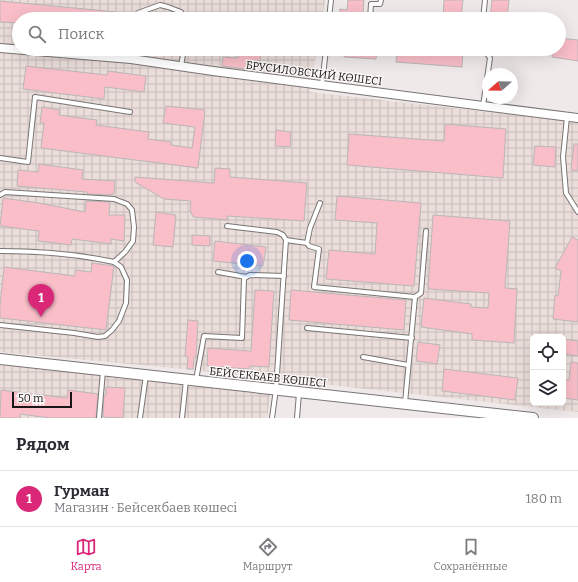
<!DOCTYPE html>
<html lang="ru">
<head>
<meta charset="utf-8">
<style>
  :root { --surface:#fff; --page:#f7f7f7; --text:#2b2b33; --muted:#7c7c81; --line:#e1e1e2; --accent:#db2777 }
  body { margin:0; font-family:Bitter,serif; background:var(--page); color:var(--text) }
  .controls { position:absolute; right:12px; bottom:12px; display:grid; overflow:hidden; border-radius:6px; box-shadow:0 4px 16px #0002 }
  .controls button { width:36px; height:36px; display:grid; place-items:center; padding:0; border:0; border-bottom:1px solid var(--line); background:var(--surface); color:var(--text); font:20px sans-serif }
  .compass { position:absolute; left:482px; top:68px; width:36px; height:36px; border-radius:50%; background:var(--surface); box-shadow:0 4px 16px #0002; rotate:250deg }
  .scale { position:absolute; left:12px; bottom:10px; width:60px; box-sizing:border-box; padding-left:4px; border:2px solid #181616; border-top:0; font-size:11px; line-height:14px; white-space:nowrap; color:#181616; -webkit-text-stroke:3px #fcf8f7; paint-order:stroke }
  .you { position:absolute; left:247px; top:261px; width:14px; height:14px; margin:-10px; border:3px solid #fff; border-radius:50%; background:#1a73e8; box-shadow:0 0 0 6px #1a73e833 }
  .badge { display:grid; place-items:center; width:26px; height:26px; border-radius:50%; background:var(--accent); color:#fff; font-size:13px; font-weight:700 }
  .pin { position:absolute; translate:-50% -33px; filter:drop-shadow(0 1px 2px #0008) }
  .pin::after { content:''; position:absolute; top:21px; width:14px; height:12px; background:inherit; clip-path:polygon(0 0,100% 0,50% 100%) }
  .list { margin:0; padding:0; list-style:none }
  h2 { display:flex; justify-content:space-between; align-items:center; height:52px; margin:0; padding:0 16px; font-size:17px }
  h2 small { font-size:13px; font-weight:400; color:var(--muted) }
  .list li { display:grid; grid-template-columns:26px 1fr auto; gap:12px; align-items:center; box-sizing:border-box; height:56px; padding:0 16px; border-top:1px solid var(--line) }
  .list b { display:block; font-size:15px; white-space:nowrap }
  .list p { margin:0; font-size:13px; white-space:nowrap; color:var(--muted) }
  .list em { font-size:13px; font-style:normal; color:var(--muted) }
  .icon { flex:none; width:22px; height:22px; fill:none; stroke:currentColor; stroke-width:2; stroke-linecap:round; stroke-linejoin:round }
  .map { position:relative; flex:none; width:578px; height:418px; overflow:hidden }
  .search { position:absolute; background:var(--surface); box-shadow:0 4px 16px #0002; left:12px; right:12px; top:12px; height:44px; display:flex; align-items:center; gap:10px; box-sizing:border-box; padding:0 14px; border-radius:22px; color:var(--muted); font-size:15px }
  .sheet { height:108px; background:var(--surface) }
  nav { display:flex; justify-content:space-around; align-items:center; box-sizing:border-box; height:56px; border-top:1px solid var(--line); background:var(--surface); font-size:11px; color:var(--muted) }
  nav a { display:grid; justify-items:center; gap:2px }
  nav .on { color:var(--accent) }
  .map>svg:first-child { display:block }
  .industrial { fill:url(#industrial-grid); fill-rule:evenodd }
  .building { fill:#f9bec8; stroke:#bbb6b7 }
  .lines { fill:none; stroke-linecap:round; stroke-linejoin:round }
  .service-casing { stroke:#797574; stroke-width:6 }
  .minor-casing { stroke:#797574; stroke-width:10 }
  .tertiary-casing { stroke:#797574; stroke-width:12 }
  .service { stroke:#fff; stroke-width:4 }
  .minor { stroke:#fff; stroke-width:8 }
  .tertiary { stroke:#fff; stroke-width:10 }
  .labels { text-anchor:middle; stroke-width:3; stroke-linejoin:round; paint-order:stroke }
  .street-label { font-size:11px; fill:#181616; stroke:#fcf8f7 }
</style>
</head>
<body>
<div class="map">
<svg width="578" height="418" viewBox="0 0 578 418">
  <defs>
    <pattern id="industrial-grid" width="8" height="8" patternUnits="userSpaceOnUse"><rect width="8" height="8" fill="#eaddda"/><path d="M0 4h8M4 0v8" fill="none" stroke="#c8bdba"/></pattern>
  </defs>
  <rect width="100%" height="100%" fill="#efeae9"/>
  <g class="industrial">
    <path d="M0 0H325L322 19H19V49H317L310 92 578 122V412L183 369 0 352ZM533 337H563V403H533Z"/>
    <polygon points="0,360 271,390 267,418 0,418"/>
  </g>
  <g class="building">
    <polygon points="348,0 364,0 363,14 356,13 355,19 340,19 340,9 347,10"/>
    <polygon points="444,0 463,0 461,19 443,19"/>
    <polygon points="492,0 509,0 507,19 490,19"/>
    <polygon points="0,1 116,12 115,19 19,19 19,23 0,22"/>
    <polygon points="559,38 578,40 578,61 552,57 553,49 559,49"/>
    <polygon points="239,49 261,49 260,61 255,60 254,70 222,66 223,57 238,58"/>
    <polygon points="345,49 377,49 376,59 344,57"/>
    <polygon points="397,49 429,49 463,51 462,67 396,62"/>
    <polygon points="26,66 107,75 108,71 146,76 144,92 105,87 104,99 23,89"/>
    <polygon points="166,106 205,110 198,168 41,148 44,123 40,123 42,107 60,110 59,115 97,120 96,125 149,132 148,139 171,142 171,145 192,148 195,127 163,123"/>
    <polygon points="445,124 506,129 503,178 347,165 349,134 444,141"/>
    <polygon points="276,130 291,132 290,147 275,146"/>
    <polygon points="574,144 578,144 578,171 571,170"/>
    <polygon points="535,146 556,147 555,167 533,165"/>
    <polygon points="39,164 83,170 82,179 115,181 114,194 111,194 111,195 87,194 87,192 17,186 18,170 38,172"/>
    <polygon points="215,168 230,169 230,177 307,183 304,221 227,216 227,220 193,217 190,210 191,201 164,199 135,182 135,177 214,183"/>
    <polygon points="337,196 421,203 414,286 326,279 329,250 375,254 377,223 335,220"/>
    <polygon points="3,198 39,203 85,212 86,201 110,202 109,215 125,215 124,241 111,239 111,244 72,239 71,245 38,241 39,231 0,226"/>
    <polygon points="156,212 176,215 173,247 153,245"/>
    <polygon points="433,215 510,221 505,288 517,289 514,343 472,340 472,334 421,327 424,298 471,304 471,307 488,308 489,293 428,289"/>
    <polygon points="192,235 210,236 210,246 192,245"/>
    <polygon points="572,237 578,240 578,322 553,319 555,295 558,296 561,271 555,268"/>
    <polygon points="215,241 266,247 263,266 213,261"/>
    <polygon points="92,263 114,266 106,330 0,318 0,305 4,267 75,276 75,270 91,272"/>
    <polygon points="255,290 274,291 269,367 250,366 249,369 207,366 208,348 251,351"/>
    <polygon points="291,290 406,300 404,330 289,320"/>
    <polygon points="188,320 198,321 196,357 194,357 193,369 187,369 188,357 185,356"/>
    <polygon points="563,339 578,341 578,356 563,354"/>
    <polygon points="418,342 440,345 437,364 416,361"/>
    <polygon points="571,362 578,363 578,400 563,398 563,379 569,380"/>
    <polygon points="444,369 518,378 515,400 442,391"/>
    <polygon points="106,387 125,388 123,418 103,417 104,395 106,395"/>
    <polygon points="1,390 67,398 68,390 98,394 96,417 95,418 51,418 20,414 20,418 0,418"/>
  </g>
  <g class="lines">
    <g class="service-casing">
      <g id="service">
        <polyline points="137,19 138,13 160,5 168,7 181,12 182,19"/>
        <polyline points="329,19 331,0"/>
        <polyline points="370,19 371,4 380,4 381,0"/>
        <polyline points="483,19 485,0"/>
        <polyline points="181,66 184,49"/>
        <polyline points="322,85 326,49"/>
        <polyline points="483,106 490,58 484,49"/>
        <polyline points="567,117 563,157 566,193 578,212"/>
        <polyline points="0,158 28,162 35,97 130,112"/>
        <path d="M0 195 5 192 114 199 127 204 132 210 134 227 133 241 125 252 114 262C77 254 38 251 0 251"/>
        <polyline points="320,203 310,228 307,243 309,246 319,249 314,287 415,297"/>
        <polyline points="227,226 277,232 283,235 286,240 276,389 272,418"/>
        <polyline points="286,240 307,243"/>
        <polyline points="218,272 246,277"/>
        <polyline points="0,325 74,333 98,337 105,336 112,330 119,321 126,303 127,280 121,267 114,262"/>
        <polyline points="307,328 412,338"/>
        <polyline points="363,357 408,365"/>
        <polyline points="196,380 204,336 242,338 244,279 246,277 250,275 284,276"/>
        <polyline points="405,403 415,297 421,293 426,231"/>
        <polyline points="99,418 103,371"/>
        <polyline points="140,418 146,375"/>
        <polyline points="182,418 186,380"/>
        <polyline points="297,418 299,393"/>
      </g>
    </g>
    <g class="minor-casing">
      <polyline id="minor" points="0,48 131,59 213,71 483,106 578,118"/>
    </g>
    <g class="tertiary-casing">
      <polyline id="tertiary" points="0,359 533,418"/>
    </g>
    <use href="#service" class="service"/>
    <use href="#minor" class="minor"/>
    <use href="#tertiary" class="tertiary"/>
  </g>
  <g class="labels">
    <g class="street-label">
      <text transform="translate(314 73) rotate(7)" y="4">БРУСИЛОВСКИЙ КӨШЕСІ</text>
      <text transform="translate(268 377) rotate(6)" y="4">БЕЙСЕКБАЕВ КӨШЕСІ</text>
    </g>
  </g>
</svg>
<div class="controls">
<button><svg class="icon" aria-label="locate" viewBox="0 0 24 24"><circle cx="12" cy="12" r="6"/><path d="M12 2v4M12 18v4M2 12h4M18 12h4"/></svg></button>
<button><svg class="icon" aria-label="layers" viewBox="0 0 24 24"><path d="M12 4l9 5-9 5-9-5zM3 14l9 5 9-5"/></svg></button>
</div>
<svg class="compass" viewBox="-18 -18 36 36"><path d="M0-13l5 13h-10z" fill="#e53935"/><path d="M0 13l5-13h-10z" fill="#7c7c81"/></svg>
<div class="scale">50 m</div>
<div class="you"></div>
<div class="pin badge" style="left:41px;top:317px">1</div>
<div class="search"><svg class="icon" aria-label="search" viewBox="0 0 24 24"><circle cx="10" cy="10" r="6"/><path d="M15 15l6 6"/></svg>Поиск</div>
</div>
<section class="sheet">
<h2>Рядом<small></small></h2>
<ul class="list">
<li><span class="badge">1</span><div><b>Гурман</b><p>Магазин · Бейсекбаев көшесі</p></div><em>180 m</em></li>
</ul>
</section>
<nav>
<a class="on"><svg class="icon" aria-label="map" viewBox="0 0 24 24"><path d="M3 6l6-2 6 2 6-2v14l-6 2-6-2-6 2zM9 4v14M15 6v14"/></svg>Карта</a>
<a><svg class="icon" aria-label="directions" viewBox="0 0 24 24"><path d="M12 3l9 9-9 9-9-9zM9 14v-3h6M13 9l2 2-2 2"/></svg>Маршрут</a>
<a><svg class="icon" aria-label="saved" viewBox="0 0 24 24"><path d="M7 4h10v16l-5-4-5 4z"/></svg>Сохранённые</a>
</nav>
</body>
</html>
